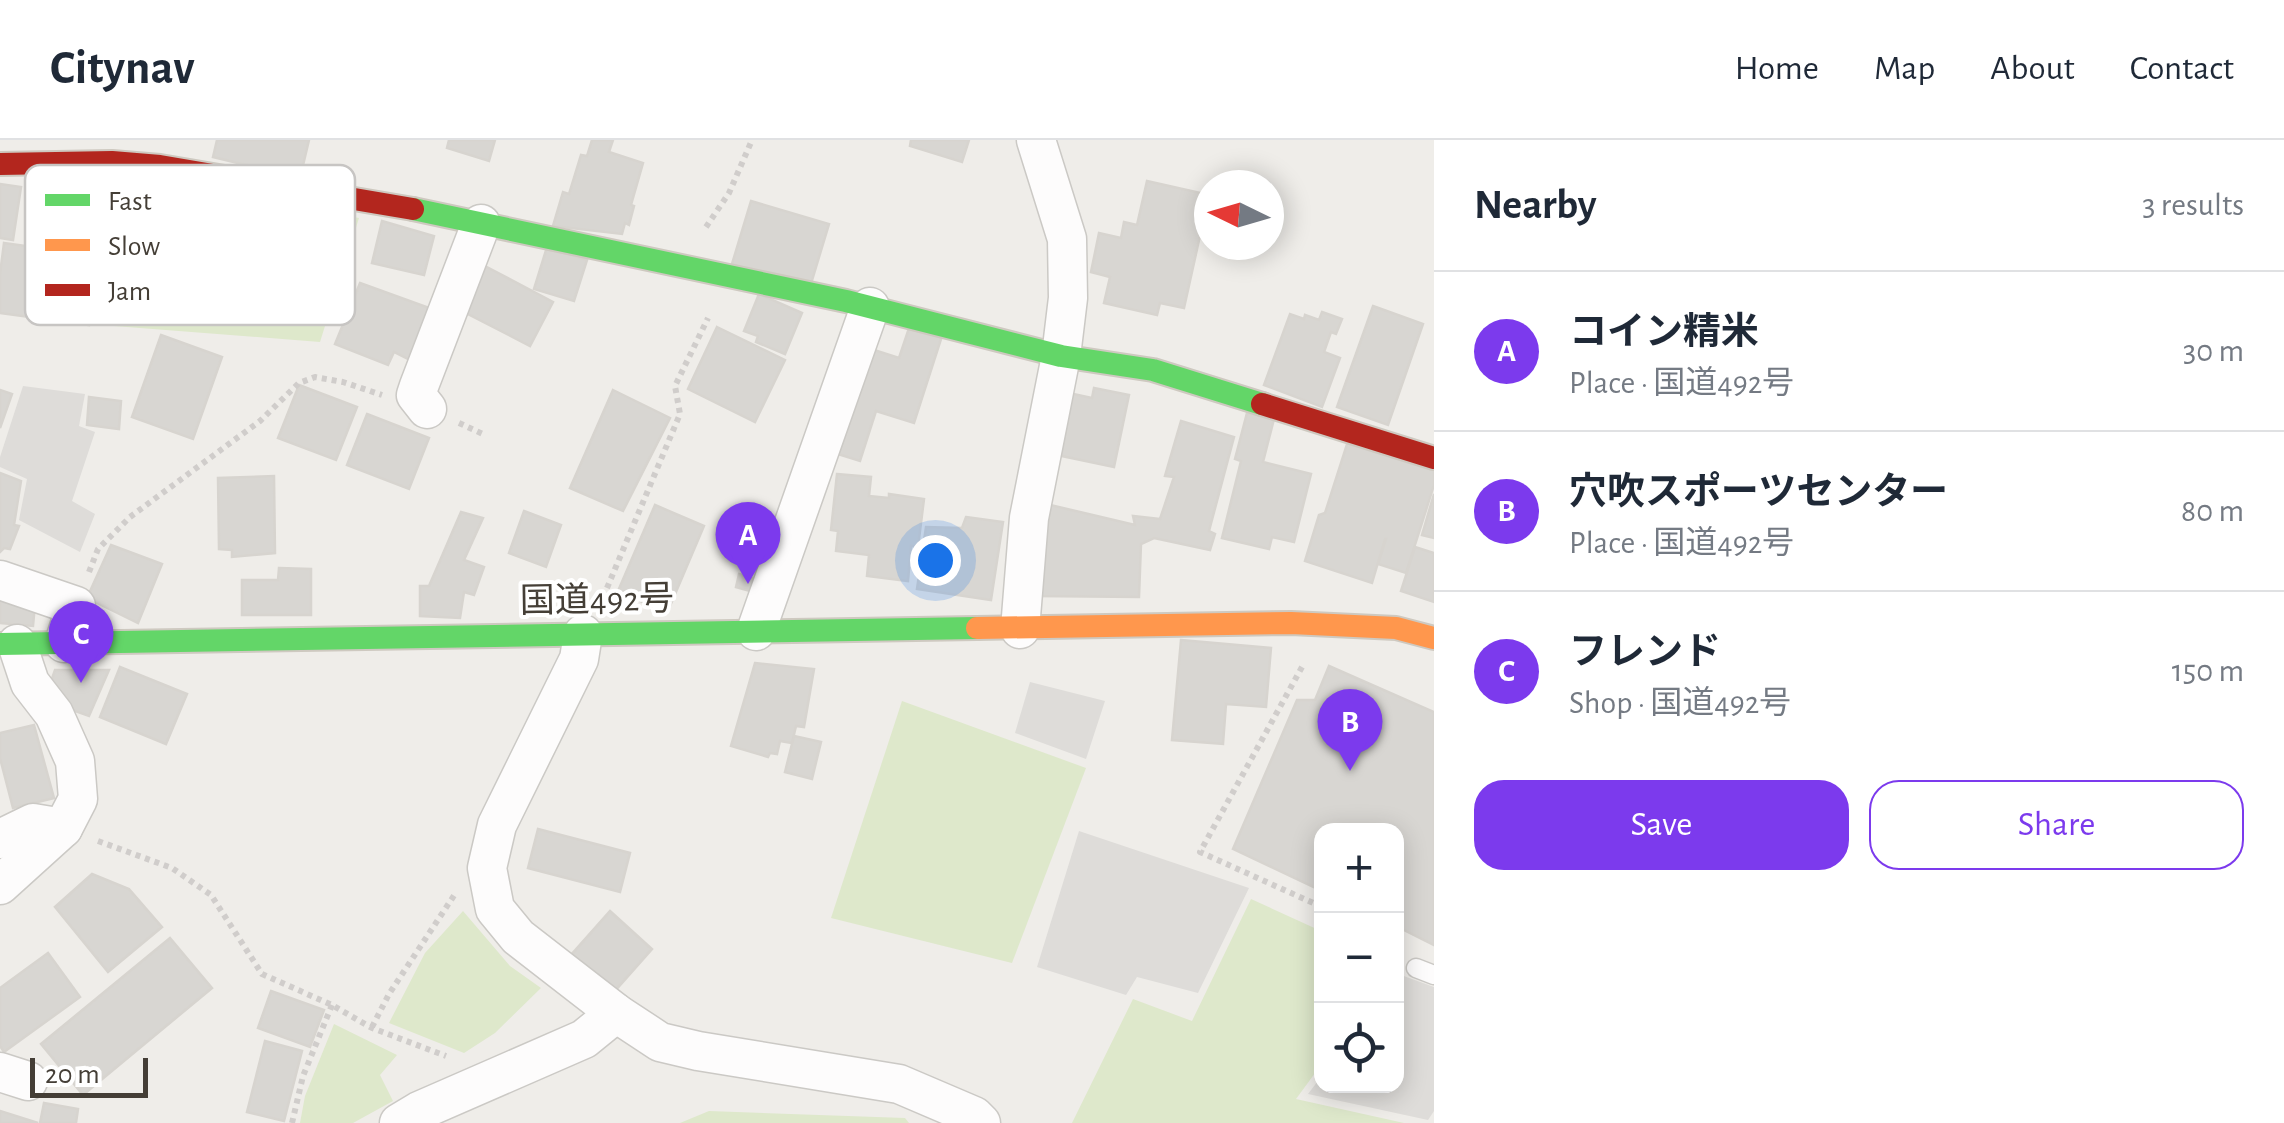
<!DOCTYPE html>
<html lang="en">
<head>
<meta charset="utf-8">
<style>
  :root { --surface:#fff; --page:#f2f2f3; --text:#1f2937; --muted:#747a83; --line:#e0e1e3; --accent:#7c3aed }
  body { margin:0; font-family:"Alegreya Sans","Noto Sans JP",sans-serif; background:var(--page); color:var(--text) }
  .controls { position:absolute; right:30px; bottom:30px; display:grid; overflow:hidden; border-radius:20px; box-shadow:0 5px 25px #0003 }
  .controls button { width:90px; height:90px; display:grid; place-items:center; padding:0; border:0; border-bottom:2px solid var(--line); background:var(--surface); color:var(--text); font:50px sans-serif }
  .compass { position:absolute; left:1194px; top:30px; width:90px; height:90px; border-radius:50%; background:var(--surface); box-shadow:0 5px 25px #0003; rotate:275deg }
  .scale { position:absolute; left:30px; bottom:25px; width:118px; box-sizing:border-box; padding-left:10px; border:5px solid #443e36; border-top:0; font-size:28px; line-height:35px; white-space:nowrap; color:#443e36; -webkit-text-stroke:8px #fff; paint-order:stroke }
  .you { position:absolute; left:935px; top:420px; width:35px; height:35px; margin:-25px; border:8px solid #fff; border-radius:50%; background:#1a73e8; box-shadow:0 0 0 15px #1a73e833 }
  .badge { display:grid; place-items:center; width:65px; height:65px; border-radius:50%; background:var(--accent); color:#fff; font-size:32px; font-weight:700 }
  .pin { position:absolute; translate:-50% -82px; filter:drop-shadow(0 2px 5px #0008) }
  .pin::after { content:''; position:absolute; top:52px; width:35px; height:30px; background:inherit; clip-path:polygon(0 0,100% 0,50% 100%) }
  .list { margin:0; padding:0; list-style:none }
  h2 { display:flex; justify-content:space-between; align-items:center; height:130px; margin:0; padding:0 40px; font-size:42px }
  h2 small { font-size:32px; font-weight:400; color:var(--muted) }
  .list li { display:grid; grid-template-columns:65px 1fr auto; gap:30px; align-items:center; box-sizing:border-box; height:160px; padding:0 40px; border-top:2px solid var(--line) }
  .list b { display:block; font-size:38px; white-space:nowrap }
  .list p { margin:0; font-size:32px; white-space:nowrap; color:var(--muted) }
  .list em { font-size:32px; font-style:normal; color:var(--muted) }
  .actions { display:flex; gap:20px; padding:30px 40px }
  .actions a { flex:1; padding:22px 0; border:2px solid var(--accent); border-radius:30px; text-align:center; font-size:35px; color:var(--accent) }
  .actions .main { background:var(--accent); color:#fff }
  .icon { flex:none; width:55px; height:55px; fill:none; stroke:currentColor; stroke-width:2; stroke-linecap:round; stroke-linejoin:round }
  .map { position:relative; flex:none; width:1434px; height:983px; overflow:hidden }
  header { display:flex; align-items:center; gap:60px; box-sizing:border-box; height:140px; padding:0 50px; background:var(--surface); border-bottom:2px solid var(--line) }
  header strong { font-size:48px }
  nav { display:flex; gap:55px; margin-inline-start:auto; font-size:35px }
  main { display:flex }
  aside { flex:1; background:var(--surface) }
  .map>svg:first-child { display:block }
  .green { fill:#dee8cb }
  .parking { fill:#dedcd9 }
  .building { fill:#d8d6d2; stroke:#d7d4cf; stroke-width:2.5 }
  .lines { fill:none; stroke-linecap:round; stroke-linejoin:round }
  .lane-casing { stroke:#cbc9c5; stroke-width:21 }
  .street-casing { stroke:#cbc9c5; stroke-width:41 }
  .fast-casing { stroke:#cec9c0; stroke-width:26 }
  .slow-casing { stroke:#cec9c0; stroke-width:26 }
  .jam-casing { stroke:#cec9c0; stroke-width:26 }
  .path { stroke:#d0cdcb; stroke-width:6; stroke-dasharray:5 5; stroke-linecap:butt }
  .lane { stroke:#fdfcfc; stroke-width:18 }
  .street { stroke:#fdfcfc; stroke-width:38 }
  .fast { stroke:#63d668; stroke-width:22 }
  .slow { stroke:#ff974d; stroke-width:22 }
  .jam { stroke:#b3261e; stroke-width:22 }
  .labels { text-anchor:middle; stroke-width:8; stroke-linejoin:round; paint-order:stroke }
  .street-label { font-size:35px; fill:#443e36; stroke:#fff }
  .key { fill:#fff; stroke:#c7c5c3; stroke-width:2.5 }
  .key-label { font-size:28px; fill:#443e36 }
</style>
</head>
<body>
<header>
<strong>Citynav</strong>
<nav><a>Home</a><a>Map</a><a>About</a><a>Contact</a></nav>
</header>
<main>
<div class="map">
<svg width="1434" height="983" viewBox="0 0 1434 983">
  <rect width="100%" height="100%" fill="#efede9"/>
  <g class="green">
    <polygon points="146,37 359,78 320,202 114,186"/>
    <polygon points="902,561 1086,628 1012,823 831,778"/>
    <polygon points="1251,759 1321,791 1321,925 1296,959 1404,983 1072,983 1133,859 1192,881"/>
    <polygon points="463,771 510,826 541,848 495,893 464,913 389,883 425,813"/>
    <polygon points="334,884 397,915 380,935 393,961 353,983 300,983 305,956"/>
    <polygon points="709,971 905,978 909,983 680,983"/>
  </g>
  <g class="parking">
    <polygon points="23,246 85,254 79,286 95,292 72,361 95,374 80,412 19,380 27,339 0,327 0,317"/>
    <polygon points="1030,542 1105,561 1086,619 1015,593"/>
    <polygon points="1079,691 1249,748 1198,853 1137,837 1126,855 1037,827"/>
    <polygon points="1401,835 1434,847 1434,971 1428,980 1308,954 1321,937 1322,946 1396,946 1396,840"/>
  </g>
  <g class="building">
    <polygon points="217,0 309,0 300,38 213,17"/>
    <polygon points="449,0 495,0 489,21 447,8"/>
    <polygon points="592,0 613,0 609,12 643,23 631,65 634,66 629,85 625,83 622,94 553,86 563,52 569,54 581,15 587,16"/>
    <polygon points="911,0 969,0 962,22 910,6"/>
    <polygon points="1147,41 1209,55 1184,168 1160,163 1157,175 1104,163 1110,137 1091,132 1099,93 1121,98 1124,82 1137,85"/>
    <polygon points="0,44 21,47 13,100 0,98"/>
    <polygon points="751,61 829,84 810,147 732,124"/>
    <polygon points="382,81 434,96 424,135 372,123"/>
    <polygon points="4,103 98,116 89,185 0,173 0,134"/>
    <polygon points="547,107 587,120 574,161 534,149"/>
    <polygon points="483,125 553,162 530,206 460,170"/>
    <polygon points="360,143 432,169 412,221 394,212 388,225 335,204"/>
    <polygon points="759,154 802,173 785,214 756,202 758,196 744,191"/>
    <polygon points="1373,166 1423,184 1388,285 1337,267"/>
    <polygon points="1322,172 1342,179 1336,194 1331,192 1324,212 1340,218 1322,267 1264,245 1290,174 1304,179 1305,175 1319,180"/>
    <polygon points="910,185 942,196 914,283 876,271 860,321 828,311 862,206 899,218"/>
    <polygon points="717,187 785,220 755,282 688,249"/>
    <polygon points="161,195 222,217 193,299 132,277"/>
    <polygon points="299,245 357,267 336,320 278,298"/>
    <polygon points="1094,248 1129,255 1114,327 1052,314 1064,252 1092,258"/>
    <polygon points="0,250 12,254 0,288"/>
    <polygon points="613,250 670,278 623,371 570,348"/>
    <polygon points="89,257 121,261 119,289 87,285"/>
    <polygon points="1247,273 1274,279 1263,322 1311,334 1294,402 1272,397 1269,409 1222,398 1241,321 1235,319"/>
    <polygon points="367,274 429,298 409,349 347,325"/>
    <polygon points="1181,281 1234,297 1209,391 1215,394 1210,410 1154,398 1141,404 1139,457 1035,456 1042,363 1135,385 1133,376 1160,379 1174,337 1165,336"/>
    <polygon points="1348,301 1434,329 1434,345 1406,433 1378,424 1386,399 1385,399 1372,443 1305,421 1319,375 1325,373"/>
    <polygon points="0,333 21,341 14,385 19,386 10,409 4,408 0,412"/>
    <polygon points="837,334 871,337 869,356 889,358 889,354 924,359 918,407 911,406 908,441 867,436 869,415 836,411 838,391 831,390"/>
    <polygon points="274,336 275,413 232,417 232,410 219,409 218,338"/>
    <polygon points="1434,354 1434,398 1422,395"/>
    <polygon points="655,365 704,386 667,473 618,451"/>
    <polygon points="524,371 561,385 546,427 509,413"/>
    <polygon points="461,372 483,378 464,420 484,427 474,455 464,452 460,478 420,476 420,446 429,446"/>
    <polygon points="966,377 1003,382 991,460 917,449 926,387 962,388"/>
    <polygon points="111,405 162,424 138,483 87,458"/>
    <polygon points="1415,407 1434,413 1434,462 1401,451"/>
    <polygon points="279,428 311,429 311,475 242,475 242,440 278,440"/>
    <polygon points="739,434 761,441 757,453 736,447"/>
    <polygon points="0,450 36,454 33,486 0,483"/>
    <polygon points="1181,500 1271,508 1266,567 1226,564 1223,604 1172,600"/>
    <polygon points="755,523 814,529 804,587 796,586 792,603 780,601 777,614 770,613 768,617 731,606"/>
    <polygon points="1329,526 1434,572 1434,805 1396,786 1396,690 1322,690 1322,751 1233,709 1297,560 1315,560"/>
    <polygon points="120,527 187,554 166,604 100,577"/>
    <polygon points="55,530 109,530 89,576 58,565 47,553"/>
    <polygon points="34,585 54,658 13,668 0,618 0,593"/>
    <polygon points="794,596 821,602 812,639 785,632"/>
    <polygon points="538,689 630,713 620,752 528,728"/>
    <polygon points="92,734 129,749 162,787 108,832 55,767"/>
    <polygon points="610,771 652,809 614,852 571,815"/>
    <polygon points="170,798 212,848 83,955 41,904"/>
    <polygon points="48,813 80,857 4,912 0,906 0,848"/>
    <polygon points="271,851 324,870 310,907 258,888"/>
    <polygon points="265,901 302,911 284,981 247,972"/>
    <polygon points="44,963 78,969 76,983 40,983"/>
    <polygon points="0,971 38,983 0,983"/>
  </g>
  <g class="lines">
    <g class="lane-casing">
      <polyline id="lane" points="1416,828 1434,835"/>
    </g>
    <g class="street-casing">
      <g id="street">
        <polyline points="427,269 416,255 419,246 481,84"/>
        <polyline points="0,440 76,466 64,503"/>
        <polyline points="1020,489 1029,378 1061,216 1068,158 1067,99 1036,0"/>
        <polyline points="756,491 870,167"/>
        <polyline points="583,494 579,519 497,685 487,728 495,769 518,797 616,873 660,902 698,911 899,944 974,976 981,983"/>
        <polyline points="0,699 33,683 63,688"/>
        <polyline points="0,745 63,688 78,659 75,621 54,574 30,543 17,504"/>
        <polyline points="0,932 28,941"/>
        <polyline points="399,983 419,971 584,899 616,873"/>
      </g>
    </g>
    <g class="fast-casing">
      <g id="fast">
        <polyline points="413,69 846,161 1061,216 1153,230 1262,264"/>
        <polyline points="0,504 977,488"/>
      </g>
    </g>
    <g class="slow-casing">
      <polyline id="slow" points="977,488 1291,483 1396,488 1434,498"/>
    </g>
    <g class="jam-casing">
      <g id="jam">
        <polyline points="0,24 112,22 160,26 413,69"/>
        <polyline points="1262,264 1434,318"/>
      </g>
    </g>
    <g class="path">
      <polyline points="706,87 729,53 752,0"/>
      <polyline points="459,283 485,295"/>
      <polyline points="89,432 98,409 130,377 260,281 299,243 315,237 343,242 382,255"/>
      <polyline points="607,448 680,274 675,246 708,178"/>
      <polyline points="1302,527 1200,712 1322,767"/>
      <polyline points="98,701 172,728 211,755 262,834 332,865 372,888 446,916"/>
      <polyline points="372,887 389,854 455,754"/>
      <polyline points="292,983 303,936 332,865"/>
    </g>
    <use href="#lane" class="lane"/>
    <use href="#street" class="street"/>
    <use href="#fast" class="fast"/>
    <use href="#slow" class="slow"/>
    <use href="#jam" class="jam"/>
  </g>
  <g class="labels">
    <g class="street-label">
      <text transform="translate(597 459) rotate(-1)" y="12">国道492号</text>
    </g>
  </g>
  <rect x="25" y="25" width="330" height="160" rx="15" class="key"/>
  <rect x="45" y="54" width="45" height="12" fill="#63d668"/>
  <rect x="45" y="99" width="45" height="12" fill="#ff974d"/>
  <rect x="45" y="144" width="45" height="12" fill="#b3261e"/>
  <g class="key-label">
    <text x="108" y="70">Fast</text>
    <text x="108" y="115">Slow</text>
    <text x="108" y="160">Jam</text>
  </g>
</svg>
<div class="controls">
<button>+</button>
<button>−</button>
<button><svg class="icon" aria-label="locate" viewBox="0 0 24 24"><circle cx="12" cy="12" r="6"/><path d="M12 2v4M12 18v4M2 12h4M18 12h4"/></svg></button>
</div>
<svg class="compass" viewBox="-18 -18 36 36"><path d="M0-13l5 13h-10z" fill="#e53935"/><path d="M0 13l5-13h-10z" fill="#747a83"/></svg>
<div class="scale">20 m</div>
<div class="you"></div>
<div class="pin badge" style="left:748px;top:444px">A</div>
<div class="pin badge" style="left:1350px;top:631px">B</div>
<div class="pin badge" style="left:81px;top:543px">C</div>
</div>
<aside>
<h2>Nearby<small>3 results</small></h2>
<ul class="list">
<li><span class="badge">A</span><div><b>コイン精米</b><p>Place · 国道492号</p></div><em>30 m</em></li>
<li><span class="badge">B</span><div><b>穴吹スポーツセンター</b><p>Place · 国道492号</p></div><em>80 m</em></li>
<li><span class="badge">C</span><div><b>フレンド</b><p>Shop · 国道492号</p></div><em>150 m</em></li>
</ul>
<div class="actions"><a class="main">Save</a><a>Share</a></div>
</aside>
</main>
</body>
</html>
